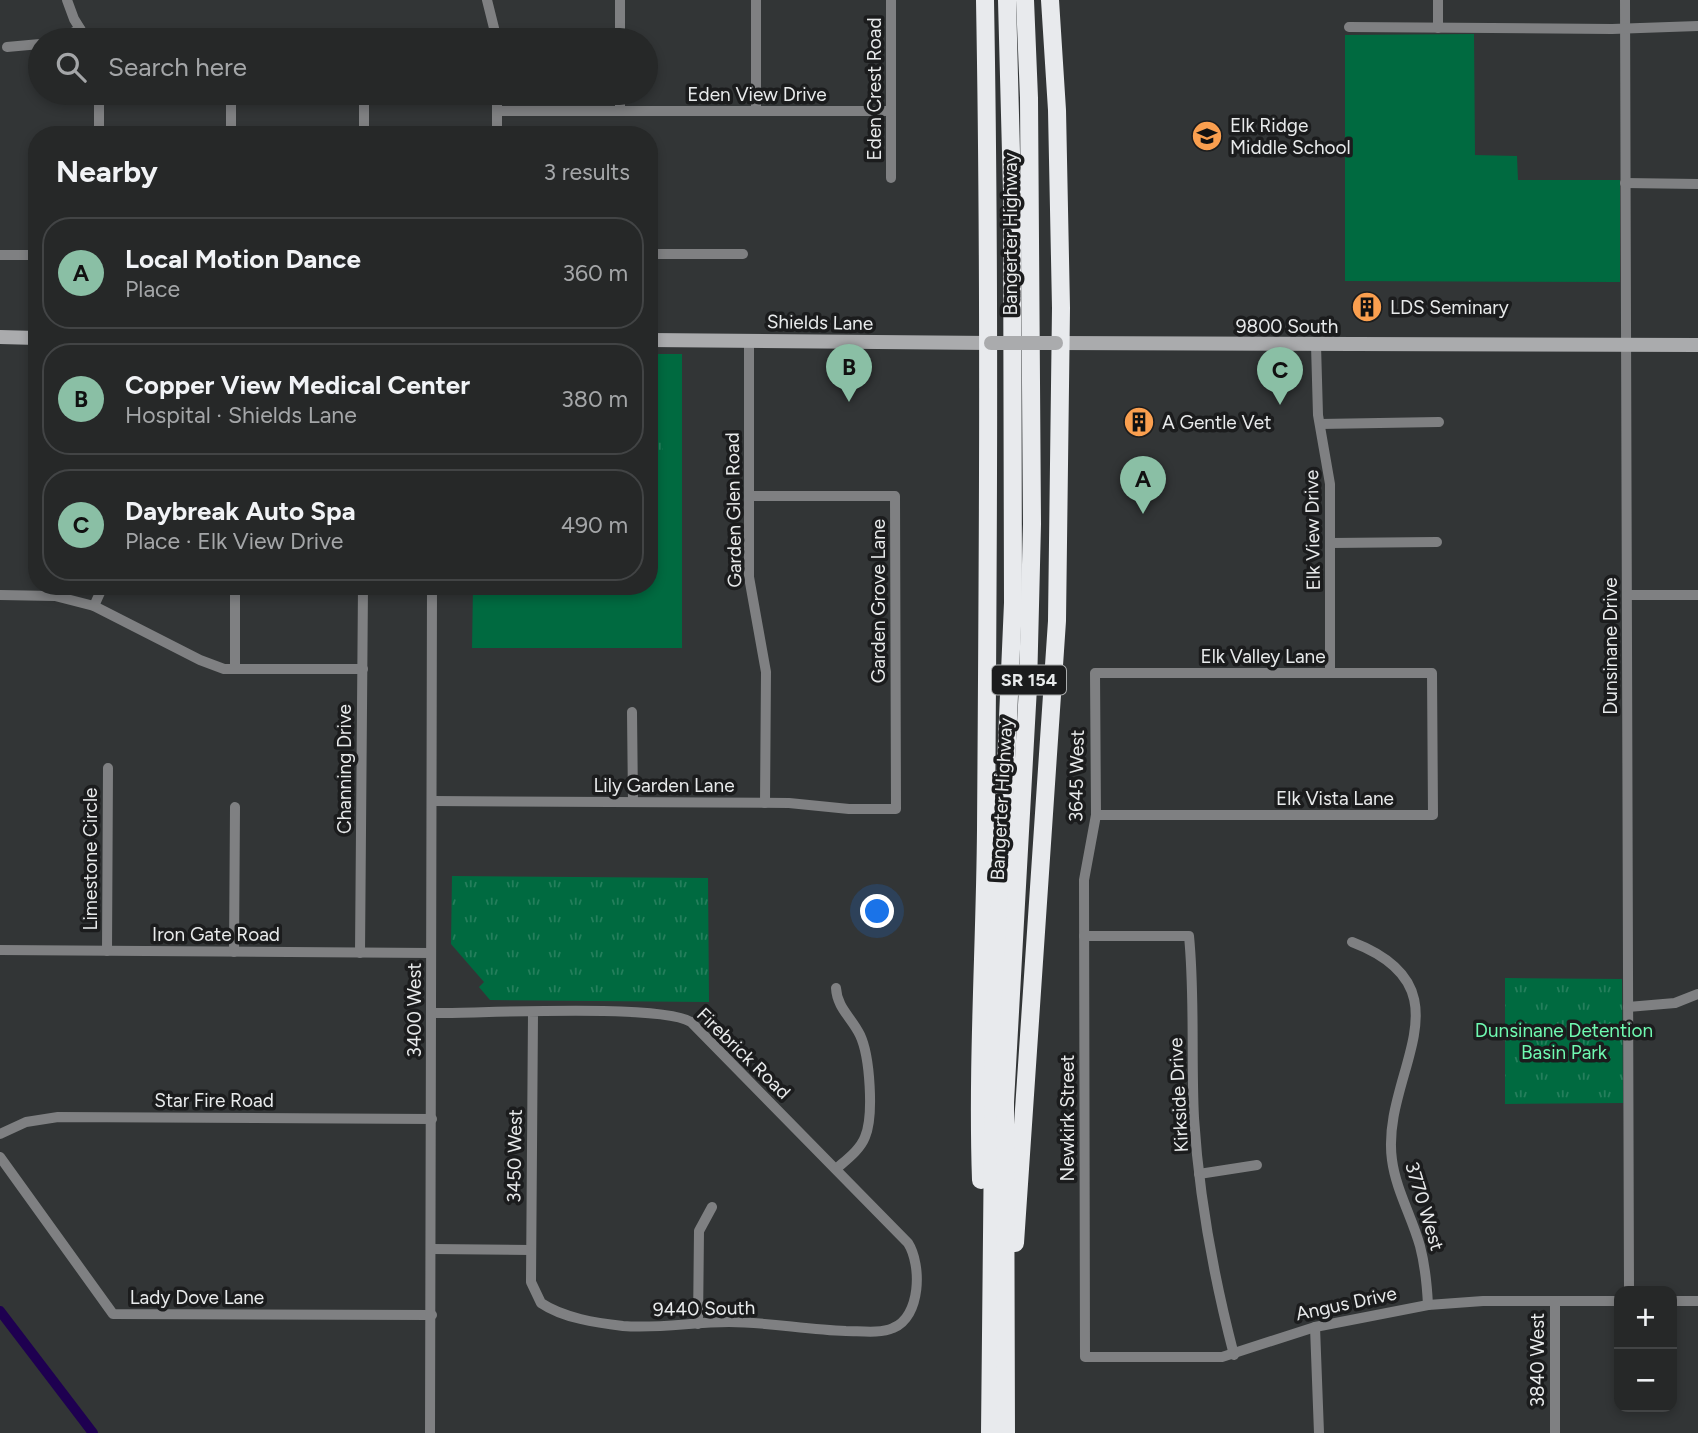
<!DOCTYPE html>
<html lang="en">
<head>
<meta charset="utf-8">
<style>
  :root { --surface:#262828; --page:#2e3030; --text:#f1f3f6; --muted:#a4a6a8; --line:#424445; --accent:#8abfa5 }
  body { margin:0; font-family:Figtree,sans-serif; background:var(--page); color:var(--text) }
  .controls { position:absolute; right:21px; bottom:21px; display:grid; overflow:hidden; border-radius:14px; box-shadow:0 4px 10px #0003 }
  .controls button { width:63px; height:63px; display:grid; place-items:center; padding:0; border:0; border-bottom:2px solid var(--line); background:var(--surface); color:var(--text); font:35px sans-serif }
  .you { position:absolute; left:878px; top:912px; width:24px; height:24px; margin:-18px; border:5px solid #fff; border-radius:50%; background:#1a73e8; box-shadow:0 0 0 10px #1a73e833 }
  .badge { display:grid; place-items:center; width:46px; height:46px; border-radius:50%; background:var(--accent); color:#111; font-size:23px; font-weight:700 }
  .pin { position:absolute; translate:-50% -58px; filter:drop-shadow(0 2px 4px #0008) }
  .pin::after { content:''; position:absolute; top:37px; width:24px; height:21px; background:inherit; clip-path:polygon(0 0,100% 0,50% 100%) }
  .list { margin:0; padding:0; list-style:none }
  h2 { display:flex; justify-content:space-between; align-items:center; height:91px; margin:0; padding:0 28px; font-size:30px }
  h2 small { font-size:23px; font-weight:400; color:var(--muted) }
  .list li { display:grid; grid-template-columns:46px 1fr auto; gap:21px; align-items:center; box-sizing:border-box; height:112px; margin:0 14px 14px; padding:0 14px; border:2px solid var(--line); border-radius:28px }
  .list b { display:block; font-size:26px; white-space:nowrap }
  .list p { margin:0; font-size:23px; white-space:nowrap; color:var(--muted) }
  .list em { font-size:23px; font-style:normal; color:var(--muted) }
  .icon { flex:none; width:38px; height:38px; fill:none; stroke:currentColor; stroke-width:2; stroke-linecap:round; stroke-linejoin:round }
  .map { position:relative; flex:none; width:1698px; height:1433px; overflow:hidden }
  .search { position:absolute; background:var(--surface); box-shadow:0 4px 10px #0003; left:28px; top:28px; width:630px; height:77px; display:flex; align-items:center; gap:18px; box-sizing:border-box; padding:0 24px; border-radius:38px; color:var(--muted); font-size:26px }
  .panel { position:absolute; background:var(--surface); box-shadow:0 4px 10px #0003; left:28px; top:126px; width:630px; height:469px; border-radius:28px }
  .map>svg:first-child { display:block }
  .grass { fill:#006a40 }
  .park { fill:url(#park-tufts) }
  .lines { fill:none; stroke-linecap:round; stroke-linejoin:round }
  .canal { stroke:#1e0050; stroke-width:10 }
  .minor { stroke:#7f8082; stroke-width:10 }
  .secondary { stroke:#aaabad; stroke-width:14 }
  .motorway { stroke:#e8eaed; stroke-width:18 }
  .secondary-bridge { stroke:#aaabad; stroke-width:14 }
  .labels { text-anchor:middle; stroke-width:7; stroke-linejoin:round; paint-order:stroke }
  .shield { fill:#1b1c1d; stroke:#aaacad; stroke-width:2 }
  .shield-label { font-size:18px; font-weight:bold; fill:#e8eaeb }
  .street-label { font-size:19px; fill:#e8eaeb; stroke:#1b1c1d }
  .poi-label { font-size:19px; fill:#e8eaeb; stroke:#1b1c1d; text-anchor:start }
  .park-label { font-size:19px; fill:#6ffab1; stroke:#1b1c1d }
</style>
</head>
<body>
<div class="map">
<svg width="1698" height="1433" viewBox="0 0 1698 1433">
  <defs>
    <pattern id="park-tufts" width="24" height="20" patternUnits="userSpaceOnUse" patternTransform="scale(1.75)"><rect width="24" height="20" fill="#006a40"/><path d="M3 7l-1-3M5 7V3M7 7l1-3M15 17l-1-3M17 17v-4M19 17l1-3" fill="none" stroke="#257f5c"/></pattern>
  </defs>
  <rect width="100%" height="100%" fill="#323536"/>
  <g class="grass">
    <polygon points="1474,34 1475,155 1517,156 1518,180 1620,180 1620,282 1345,281 1345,35"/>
    <polygon points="649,354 682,354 682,648 472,648 473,586 649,586 649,541 657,534 649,526 649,468 663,468 663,421 649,420"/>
  </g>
  <g class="park">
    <polygon points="663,420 663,468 649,468 649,420"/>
    <polygon points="452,876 708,878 709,1002 490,1000 479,987 484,982 451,944"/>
    <polygon points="1505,978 1622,979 1623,1103 1505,1104"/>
  </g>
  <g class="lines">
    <polyline class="canal" points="0,1311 93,1433"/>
    <g class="minor">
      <polyline points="67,0 74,19 87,40"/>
      <polyline points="487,0 497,40"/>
      <polyline points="620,0 620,40"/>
      <polyline points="756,0 756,111"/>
      <polyline points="891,0 891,178"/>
      <polyline points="1438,0 1438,28"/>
      <polyline points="1625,0 1629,1291"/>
      <polyline points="1349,27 1612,29 1698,26"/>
      <polyline points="59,40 80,29"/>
      <polyline points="7,47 40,44"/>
      <polyline points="99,93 99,135"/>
      <polyline points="231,93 231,135"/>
      <polyline points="364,93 364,135"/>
      <polyline points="497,93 497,135"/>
      <polyline points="620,93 620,111"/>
      <polyline points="497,111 891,111"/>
      <polyline points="1625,183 1698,184"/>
      <polyline points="649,254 743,254"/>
      <polyline points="0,255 37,255"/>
      <polyline points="749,341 749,577 766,672 765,803"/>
      <polyline points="1316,345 1318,415 1330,484 1330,673"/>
      <polyline points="1320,424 1439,422"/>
      <polyline points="1331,543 1437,542"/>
      <polyline points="235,586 235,669"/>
      <polyline points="0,595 55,596 94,606 200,660 224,669 363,669"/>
      <polyline points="1628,595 1698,595"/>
      <polyline points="94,606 103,586"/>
      <polyline points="632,712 633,802"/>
      <polyline points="433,801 789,803 849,809 896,809 895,496 749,496"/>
      <polyline points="1096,815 1433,815 1432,673 1095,673 1096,815 1084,880 1085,1357 1222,1357 1315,1327 1428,1305 1483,1301 1619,1301"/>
      <path d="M1084 936H1189C1195 997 1191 1058 1194 1118 1199 1197 1214 1278 1234 1355"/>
      <path d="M1352 942C1475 989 1380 1075 1392 1160 1396 1190 1412 1217 1420 1246 1425 1265 1427 1285 1428 1305"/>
      <polyline points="0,950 431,953"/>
      <polyline points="107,951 108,768"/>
      <polyline points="234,952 235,807"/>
      <polyline points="360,953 363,586"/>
      <path d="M836 988C837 1008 852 1018 860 1035 870 1056 874 1116 865 1137 860 1150 846 1160 836 1169"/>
      <polyline points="1628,1007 1675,1003 1698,994"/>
      <path d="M431 1013H442C487 1013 662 1004 691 1022L908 1243C922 1265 921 1317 893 1328 880 1334 860 1331 846 1331 807 1330 768 1322 729 1322 693 1322 659 1329 623 1326 597 1323 563 1318 541 1303L531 1282 533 1013"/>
      <polyline points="0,1134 26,1122 58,1117 432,1119"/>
      <polyline points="0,1157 113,1314 432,1315"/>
      <polyline points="1199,1174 1257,1165"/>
      <polyline points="432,1249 531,1250"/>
      <polyline points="1672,1301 1698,1301"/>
      <polyline points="698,1324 699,1231 712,1207"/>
      <polyline points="1315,1327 1319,1433"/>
      <polyline points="430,1433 432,586"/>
      <polyline points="1555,1433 1555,1301"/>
    </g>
    <g class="secondary">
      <polyline points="0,337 37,338"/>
      <polyline points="649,340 991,343"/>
      <polyline points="1056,343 1698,345"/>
    </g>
    <g class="motorway">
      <path d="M981 1180C977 1064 985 947 986 830 988 554 990 277 985 0"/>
      <polyline points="1015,1243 1057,621 1061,308 1057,110 1050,0"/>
      <polyline points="990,1433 994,1040 1013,603 1012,191 1007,0"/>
      <polyline points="1006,1433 1005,1102 1028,687 1032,524 1029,98 1025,0"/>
    </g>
    <polyline class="secondary-bridge" points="991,343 1056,343"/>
  </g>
  <defs>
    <g id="school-disc" transform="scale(1.575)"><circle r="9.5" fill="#fa9f4f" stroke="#1b1c1d"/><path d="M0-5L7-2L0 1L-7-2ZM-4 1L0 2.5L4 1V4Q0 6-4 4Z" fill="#111"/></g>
    <g id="building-disc" transform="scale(1.575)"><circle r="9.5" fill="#fa9f4f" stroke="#1b1c1d"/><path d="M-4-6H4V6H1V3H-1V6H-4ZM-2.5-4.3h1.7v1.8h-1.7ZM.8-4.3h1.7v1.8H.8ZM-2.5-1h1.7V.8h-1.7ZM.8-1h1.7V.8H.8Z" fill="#111"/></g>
  </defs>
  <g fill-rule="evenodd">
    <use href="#school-disc" x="1207" y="136"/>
    <use href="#building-disc" x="1367" y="307"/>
    <use href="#building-disc" x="1139" y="422"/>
  </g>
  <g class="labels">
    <rect class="shield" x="992" y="665.5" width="74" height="29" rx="5"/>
    <g class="shield-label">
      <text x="1029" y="686">SR 154</text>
    </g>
    <g class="street-label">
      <text transform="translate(874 89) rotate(-90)" y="7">Eden Crest Road</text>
      <text x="757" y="101">Eden View Drive</text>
      <text transform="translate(1010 234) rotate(-90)" y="7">Bangerter Highway</text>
      <text transform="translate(820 322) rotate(1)" y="7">Shields Lane</text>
      <text x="1287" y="333">9800 South</text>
      <text transform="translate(733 510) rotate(-91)" y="7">Garden Glen Road</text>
      <text transform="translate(1312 530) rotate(-91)" y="7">Elk View Drive</text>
      <text transform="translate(878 601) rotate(-90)" y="7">Garden Grove Lane</text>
      <text transform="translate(1610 646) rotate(-90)" y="7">Dunsinane Drive</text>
      <text x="1263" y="663">Elk Valley Lane</text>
      <text transform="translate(344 769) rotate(-90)" y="7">Channing Drive</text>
      <text transform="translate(1076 776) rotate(-89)" y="7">3645 West</text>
      <text x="664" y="792">Lily Garden Lane</text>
      <text x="1335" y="805">Elk Vista Lane</text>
      <text transform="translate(1001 799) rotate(-87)" y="7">Bangerter Highway</text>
      <text transform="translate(90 859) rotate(-90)" y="7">Limestone Circle</text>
      <text x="216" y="941">Iron Gate Road</text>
      <text transform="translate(414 1010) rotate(-90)" y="7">3400 West</text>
      <text transform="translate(744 1053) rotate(44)" y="7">Firebrick Road</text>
      <text transform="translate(1178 1095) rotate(-93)" y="7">Kirkside Drive</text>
      <text x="214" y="1107">Star Fire Road</text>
      <text transform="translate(1067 1118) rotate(-90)" y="7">Newkirk Street</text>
      <text transform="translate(514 1156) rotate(-89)" y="7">3450 West</text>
      <text transform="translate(1425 1206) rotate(73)" y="7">3770 West</text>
      <text x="197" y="1304">Lady Dove Lane</text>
      <text transform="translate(1346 1303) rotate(-12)" y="7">Angus Drive</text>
      <text transform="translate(704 1308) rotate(-1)" y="7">9440 South</text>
      <text transform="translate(1537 1360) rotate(-90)" y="7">3840 West</text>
    </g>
    <g class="poi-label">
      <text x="1230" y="132">Elk Ridge<tspan x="1230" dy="22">Middle School</tspan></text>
      <text x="1390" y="314">LDS Seminary</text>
      <text x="1162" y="429">A Gentle Vet</text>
    </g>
    <g class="park-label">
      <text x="1564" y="1037">Dunsinane Detention<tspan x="1564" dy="22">Basin Park</tspan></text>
    </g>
  </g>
</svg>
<div class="controls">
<button>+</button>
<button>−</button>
</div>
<div class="you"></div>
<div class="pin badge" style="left:1143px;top:514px">A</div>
<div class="pin badge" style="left:849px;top:402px">B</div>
<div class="pin badge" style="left:1280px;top:405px">C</div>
<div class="search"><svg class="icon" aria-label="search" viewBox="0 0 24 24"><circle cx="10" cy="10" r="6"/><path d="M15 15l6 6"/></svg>Search here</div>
<section class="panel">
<h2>Nearby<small>3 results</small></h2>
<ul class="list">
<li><span class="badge">A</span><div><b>Local Motion Dance</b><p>Place</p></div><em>360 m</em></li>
<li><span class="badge">B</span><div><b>Copper View Medical Center</b><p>Hospital · Shields Lane</p></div><em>380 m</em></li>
<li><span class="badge">C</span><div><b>Daybreak Auto Spa</b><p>Place · Elk View Drive</p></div><em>490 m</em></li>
</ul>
</section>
</div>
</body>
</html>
